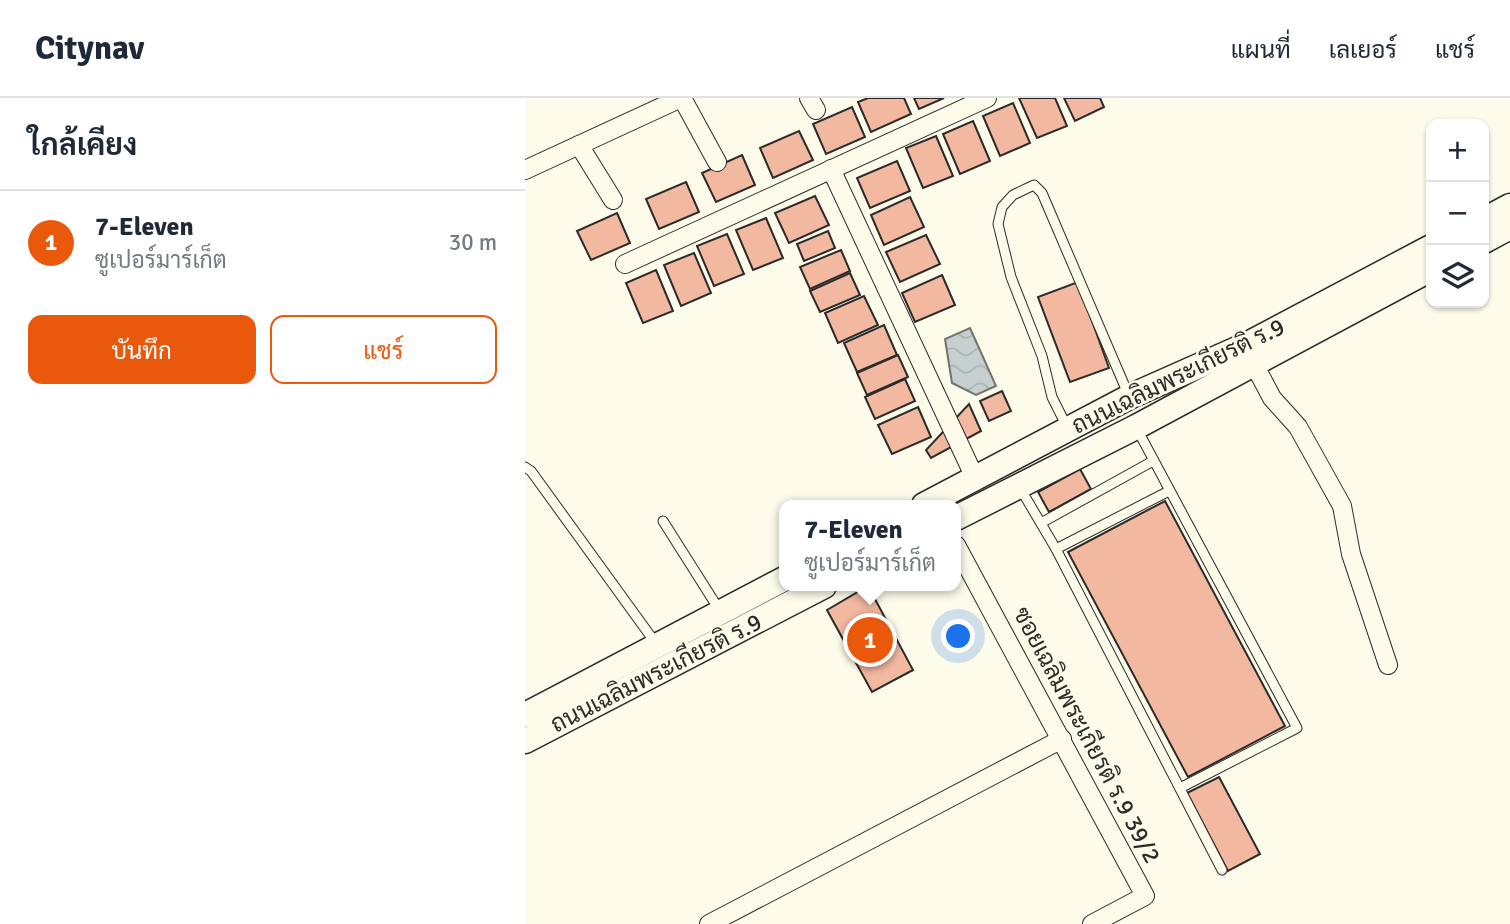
<!DOCTYPE html>
<html lang="th">
<head>
<meta charset="utf-8">
<style>
  :root { --surface:#fff; --page:#f6f6f7; --text:#1f2937; --muted:#747a83; --line:#e0e1e3; --accent:#ea580c }
  body { margin:0; font-family:Signika,Sarabun,sans-serif; background:var(--page); color:var(--text) }
  .controls { position:absolute; right:21px; top:21px; display:grid; overflow:hidden; border-radius:14px; box-shadow:0 2px 5px #0004 }
  .controls button { width:63px; height:63px; display:grid; place-items:center; padding:0; border:0; border-bottom:2px solid var(--line); background:var(--surface); color:var(--text); font:35px sans-serif }
  .you { position:absolute; left:434px; top:539px; width:24px; height:24px; margin:-18px; border:5px solid #fff; border-radius:50%; background:#1a73e8; box-shadow:0 0 0 10px #1a73e833 }
  .badge { display:grid; place-items:center; width:46px; height:46px; border-radius:50%; background:var(--accent); color:#fff; font-size:23px; font-weight:700 }
  .pin { position:absolute; translate:-50% -50%; border:4px solid #fff; box-shadow:0 2px 7px #0006 }
  .popup { position:absolute; left:254px; top:402px; width:182px; height:91px; box-sizing:border-box; display:grid; place-content:center; border-radius:14px; background:var(--surface); filter:drop-shadow(0 2px 5px #0005); font-size:23px; white-space:nowrap; color:var(--muted) }
  .popup b { font-size:26px; color:var(--text) }
  .popup::after { content:''; position:absolute; left:50%; top:100%; margin-left:-14px; border:14px solid transparent; border-top-color:var(--surface) }
  .list { margin:0; padding:0; list-style:none }
  h2 { display:flex; justify-content:space-between; align-items:center; height:91px; margin:0; padding:0 28px; font-size:30px }
  h2 small { font-size:23px; font-weight:400; color:var(--muted) }
  .list li { display:grid; grid-template-columns:46px 1fr auto; gap:21px; align-items:center; box-sizing:border-box; height:105px; padding:0 28px; border-top:2px solid var(--line) }
  .list b { display:block; font-size:26px; white-space:nowrap }
  .list p { margin:0; font-size:23px; white-space:nowrap; color:var(--muted) }
  .list em { font-size:23px; font-style:normal; color:var(--muted) }
  .actions { display:flex; gap:14px; padding:21px 28px }
  .actions a { flex:1; padding:16px 0; border:2px solid var(--accent); border-radius:14px; text-align:center; font-size:24px; color:var(--accent) }
  .actions .main { background:var(--accent); color:#fff }
  .icon { flex:none; width:38px; height:38px; fill:none; stroke:currentColor; stroke-width:2; stroke-linecap:round; stroke-linejoin:round }
  .map { position:relative; flex:none; width:985px; height:826px; overflow:hidden }
  header { display:flex; align-items:center; gap:42px; box-sizing:border-box; height:98px; padding:0 35px; background:var(--surface); border-bottom:2px solid var(--line) }
  header strong { font-size:33px }
  nav { display:flex; gap:38px; margin-inline-start:auto; font-size:24px }
  main { display:flex }
  aside { flex:1; background:var(--surface) }
  .map>svg:first-child { display:block }
  .water { fill:url(#water-waves); stroke:#74746e; stroke-width:2 }
  .building { fill:#f2b8a0; stroke:#2b2b2b; stroke-width:2 }
  .lines { fill:none; stroke-linecap:round; stroke-linejoin:round }
  .service-casing { stroke:#2b2b2b; stroke-width:11 }
  .minor-casing { stroke:#2b2b2b; stroke-width:20 }
  .secondary-casing { stroke:#2b2b2b; stroke-width:27 }
  .service { stroke:#fdfbea; stroke-width:9 }
  .minor { stroke:#fdfbea; stroke-width:18 }
  .secondary { stroke:#fdfbea; stroke-width:24 }
  .labels { text-anchor:middle; stroke-width:5; stroke-linejoin:round; paint-order:stroke }
  .street-label { font-size:24px; fill:#2b2b2b; stroke:#fdfbea }
</style>
</head>
<body>
<header>
<strong>Citynav</strong>
<nav><a>แผนที่</a><a>เลเยอร์</a><a>แชร์</a></nav>
</header>
<main>
<aside>
<h2>ใกล้เคียง<small></small></h2>
<ul class="list">
<li><span class="badge">1</span><div><b>7-Eleven</b><p>ซูเปอร์มาร์เก็ต</p></div><em>30 m</em></li>
</ul>
<div class="actions"><a class="main">บันทึก</a><a>แชร์</a></div>
</aside>
<div class="map">
<svg width="985" height="826" viewBox="0 0 985 826">
  <defs>
    <pattern id="water-waves" width="16" height="10" patternUnits="userSpaceOnUse" patternTransform="scale(1.75)"><rect width="16" height="10" fill="#c7d0d0"/><path d="M0 5q4-4 8 0t8 0" fill="none" stroke="#abb3b3"/></pattern>
  </defs>
  <rect width="100%" height="100%" fill="#fdfbea"/>
  <polygon class="water" points="445,230 471,288 451,297 427,285 420,241"/>
  <g class="building">
    <polygon points="343,0 379,0 386,16 346,34 333,4"/>
    <polygon points="389,0 419,0 394,11"/>
    <polygon points="494,0 530,0 542,28 512,40"/>
    <polygon points="539,0 575,0 579,9 550,23"/>
    <polygon points="488,5 505,45 475,58 458,18"/>
    <polygon points="327,9 340,39 301,56 288,26"/>
    <polygon points="448,23 465,63 435,76 418,36"/>
    <polygon points="274,33 288,62 248,80 235,50"/>
    <polygon points="411,38 428,78 398,90 381,50"/>
    <polygon points="217,57 230,87 191,104 177,75"/>
    <polygon points="372,63 385,93 345,110 332,80"/>
    <polygon points="161,84 174,114 134,131 121,101"/>
    <polygon points="290,98 304,127 264,145 250,115"/>
    <polygon points="385,99 399,129 359,147 346,117"/>
    <polygon points="92,115 105,145 66,162 52,133"/>
    <polygon points="241,120 258,160 228,172 211,132"/>
    <polygon points="303,133 310,150 279,163 272,146"/>
    <polygon points="202,136 219,176 189,188 172,148"/>
    <polygon points="401,137 415,166 375,184 361,154"/>
    <polygon points="316,152 325,173 285,191 275,169"/>
    <polygon points="169,155 186,195 156,208 139,167"/>
    <polygon points="131,172 148,213 118,225 101,185"/>
    <polygon points="325,175 335,197 295,214 285,193"/>
    <polygon points="417,177 430,207 390,224 377,195"/>
    <polygon points="553,184 584,270 545,284 513,199"/>
    <polygon points="339,198 353,227 313,245 300,215"/>
    <polygon points="359,227 372,257 332,274 319,245"/>
    <polygon points="373,257 383,279 342,297 332,275"/>
    <polygon points="380,281 390,303 350,321 340,299"/>
    <polygon points="477,293 486,313 464,323 455,303"/>
    <polygon points="444,306 456,333 406,360 401,352"/>
    <polygon points="393,309 406,339 367,356 353,327"/>
    <polygon points="555,371 566,391 524,414 513,394"/>
    <polygon points="640,403 760,628 663,679 543,454"/>
    <polygon points="343,488 388,572 347,594 302,512"/>
    <polygon points="694,679 735,756 703,773 662,695"/>
  </g>
  <g class="lines">
    <g class="service-casing">
      <g id="service">
        <polyline points="542,329 527,299 517,258 486,179 473,126 477,109 488,97 509,87 517,95 601,291"/>
        <polyline points="612,331 772,630 655,690"/>
        <polyline points="0,369 6,373 132,547"/>
        <polyline points="495,390 531,451 697,772"/>
        <polyline points="138,423 195,513"/>
        <polyline points="516,425 628,363"/>
        <polyline points="531,451 644,393"/>
      </g>
    </g>
    <g class="minor-casing">
      <g id="minor">
        <polyline points="157,0 192,64"/>
        <polyline points="284,0 291,12"/>
        <polyline points="54,47 88,102"/>
        <polyline points="306,71 450,380"/>
        <polyline points="0,72 156,0"/>
        <polyline points="100,166 462,0"/>
        <polyline points="729,266 747,300 773,329 817,408 826,456 863,567"/>
        <polyline points="431,447 620,798 567,826"/>
        <polyline points="184,826 537,641"/>
      </g>
    </g>
    <g class="secondary-casing">
      <g id="secondary">
        <polyline points="959,122 985,108"/>
        <polyline points="959,143 985,129"/>
        <polyline points="399,407 606,298 721,247 906,149"/>
        <polyline points="431,420 611,329 906,171"/>
        <polyline points="0,617 259,481"/>
        <polyline points="0,643 299,488"/>
      </g>
    </g>
    <use href="#service" class="service"/>
    <use href="#minor" class="minor"/>
    <use href="#secondary" class="secondary"/>
  </g>
  <g class="labels">
    <g class="street-label">
      <text transform="translate(653 278) rotate(-26)" y="8">ถนนเฉลิมพระเกียรติ ร.9</text>
      <text transform="translate(131 575) rotate(-27)" y="8">ถนนเฉลิมพระเกียรติ ร.9</text>
      <text transform="translate(562 637) rotate(62)" y="8">ซอยเฉลิมพระเกียรติ ร.9 39/2</text>
    </g>
  </g>
</svg>
<div class="controls">
<button>+</button>
<button>−</button>
<button><svg class="icon" aria-label="layers" viewBox="0 0 24 24"><path d="M12 4l9 5-9 5-9-5zM3 14l9 5 9-5"/></svg></button>
</div>
<div class="you"></div>
<div class="pin badge" style="left:345px;top:542px">1</div>
<div class="popup"><b>7-Eleven</b>ซูเปอร์มาร์เก็ต</div>
</div>
</main>
</body>
</html>
